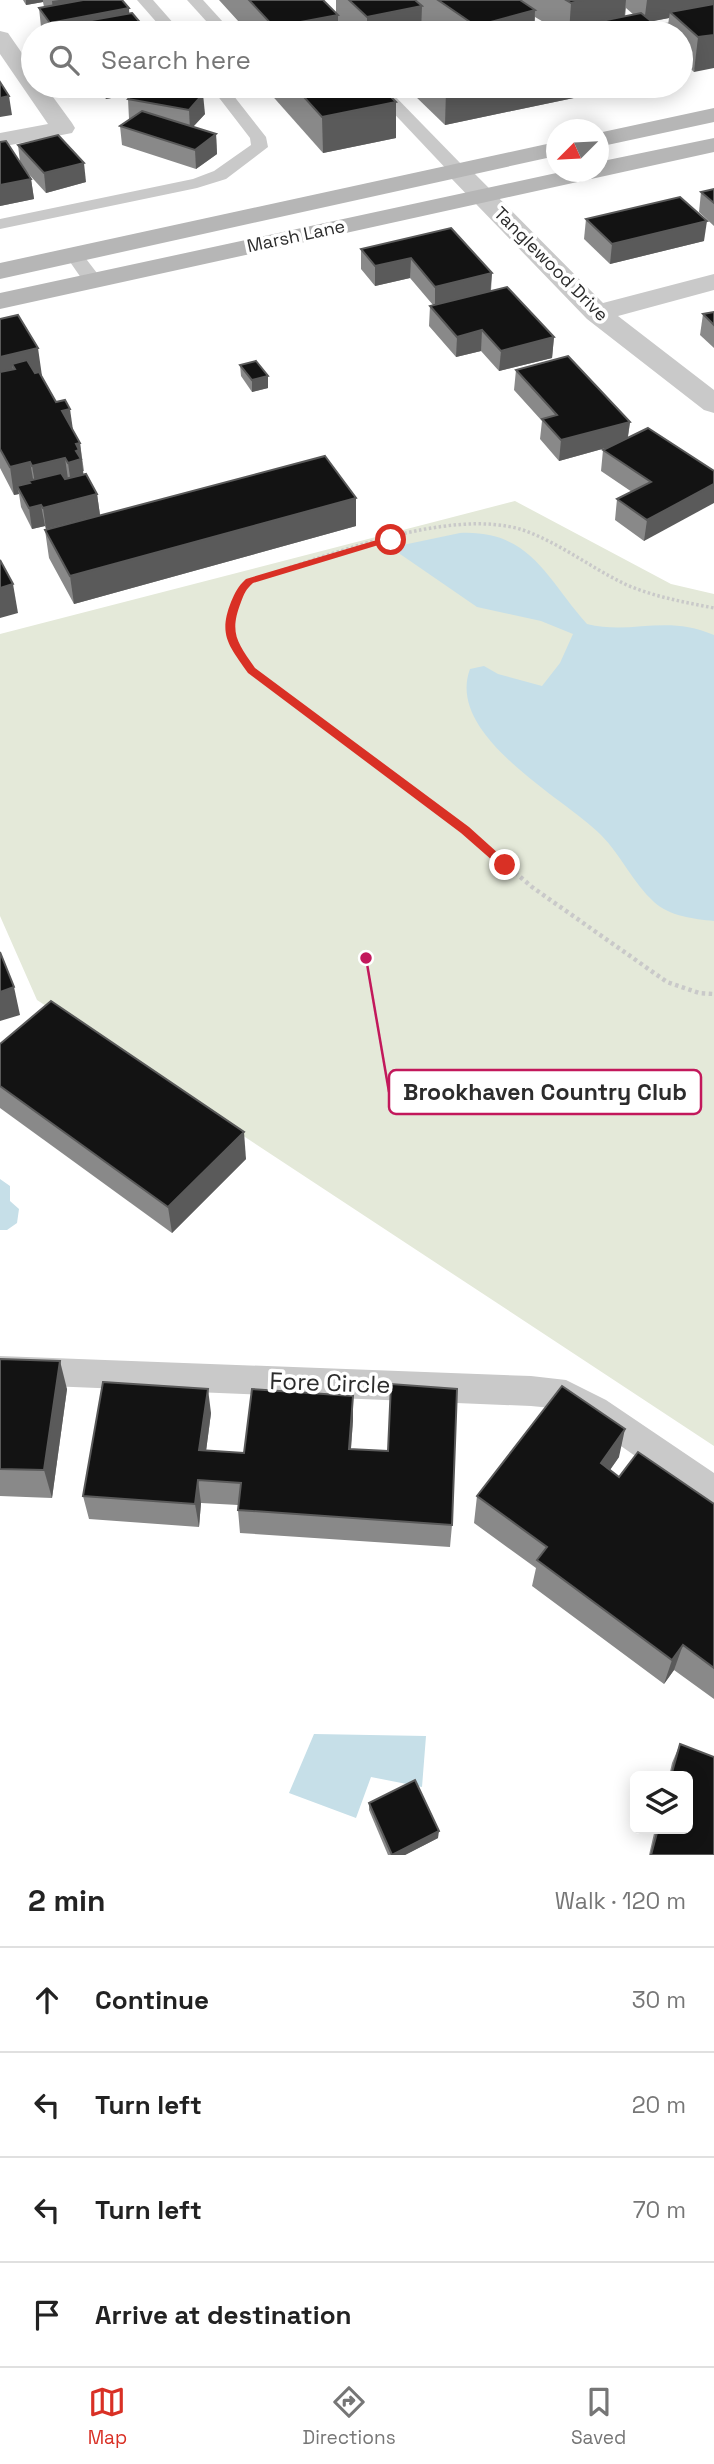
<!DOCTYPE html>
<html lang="en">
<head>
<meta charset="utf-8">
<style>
  :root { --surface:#fff; --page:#f2f2f2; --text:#222; --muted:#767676; --line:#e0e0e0; --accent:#d93025 }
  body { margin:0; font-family:"Space Grotesk",sans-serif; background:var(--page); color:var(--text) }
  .controls { position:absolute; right:21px; bottom:21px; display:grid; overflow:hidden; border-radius:10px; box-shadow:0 4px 18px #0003 }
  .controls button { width:63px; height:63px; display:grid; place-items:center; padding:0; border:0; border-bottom:2px solid var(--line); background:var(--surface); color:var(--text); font:35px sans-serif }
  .compass { position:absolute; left:546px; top:119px; width:63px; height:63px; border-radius:50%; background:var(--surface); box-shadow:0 4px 18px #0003; rotate:246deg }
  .stop { position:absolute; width:21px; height:21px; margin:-16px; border:5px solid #d93025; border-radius:50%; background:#fff }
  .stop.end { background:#d93025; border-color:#fff; box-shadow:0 2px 7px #0008 }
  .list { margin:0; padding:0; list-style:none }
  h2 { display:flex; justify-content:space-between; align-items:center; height:91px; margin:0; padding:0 28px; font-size:30px }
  h2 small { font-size:23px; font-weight:400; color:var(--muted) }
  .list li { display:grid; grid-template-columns:46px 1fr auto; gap:21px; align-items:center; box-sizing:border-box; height:105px; padding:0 28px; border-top:2px solid var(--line) }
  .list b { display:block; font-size:26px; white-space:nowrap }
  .list em { font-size:23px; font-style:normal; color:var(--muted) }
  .icon { flex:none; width:38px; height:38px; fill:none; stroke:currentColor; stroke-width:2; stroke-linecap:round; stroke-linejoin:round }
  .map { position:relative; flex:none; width:714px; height:1855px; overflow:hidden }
  .search { position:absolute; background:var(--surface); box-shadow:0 4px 18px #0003; left:21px; right:21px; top:21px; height:77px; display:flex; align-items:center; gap:18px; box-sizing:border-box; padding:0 24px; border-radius:38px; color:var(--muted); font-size:26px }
  .sheet { height:511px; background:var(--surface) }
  nav { display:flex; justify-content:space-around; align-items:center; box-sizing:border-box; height:98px; border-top:2px solid var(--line); background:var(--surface); font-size:19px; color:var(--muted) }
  nav a { display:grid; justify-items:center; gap:4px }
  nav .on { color:var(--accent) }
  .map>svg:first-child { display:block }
  .green { fill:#e4e9d9 }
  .water { fill:#c6dfe8 }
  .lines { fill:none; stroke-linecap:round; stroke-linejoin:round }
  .path-far1 { stroke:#c9c9c9; stroke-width:3.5; stroke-dasharray:2.5 2.5; stroke-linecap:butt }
  .path { stroke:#c9c9c9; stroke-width:4.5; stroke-dasharray:3.5 3.5; stroke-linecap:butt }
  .lane { fill:#c9c9c9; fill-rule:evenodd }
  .street { fill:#c9c9c9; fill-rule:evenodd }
  .secondary { fill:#b6b6b6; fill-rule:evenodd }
  .wall { fill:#898989; fill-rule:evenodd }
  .shaded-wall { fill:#5a5a5a }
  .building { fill:#131313; stroke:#5a5a5a; stroke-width:2 }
  .route { fill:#d93025 }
  .labels { text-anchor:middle; stroke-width:7; stroke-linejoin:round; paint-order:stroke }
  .far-street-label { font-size:18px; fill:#2c2c2c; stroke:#fff }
  .near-street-label { font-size:24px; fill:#2c2c2c; stroke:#fff }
  .leader { fill:none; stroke:#c2185b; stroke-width:2.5 }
  .callout-dot { fill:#c2185b; stroke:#fff; stroke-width:2.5 }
  .callout { fill:#fff; stroke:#c2185b; stroke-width:2.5 }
  .callout-label { font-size:23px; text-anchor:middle; font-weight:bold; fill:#2c2c2c }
</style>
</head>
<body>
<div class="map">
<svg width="714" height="1855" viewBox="0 0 714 1855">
  <rect width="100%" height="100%" fill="#fff"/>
  <polygon class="green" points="515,501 671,584 714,594 714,1446 37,1000 0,916 0,634"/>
  <g class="water">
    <path d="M460 533C531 530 546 578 587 624 632 635 666 614 714 635V921C694 919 669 916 654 902 633 883 621 855 601 835 563 797 445 736 470 669L484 666 498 674 542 686 560 663 573 634 541 621 477 607 400 554 398 546Z"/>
    <polygon points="0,1179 10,1186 10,1201 19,1209 17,1223 7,1230 0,1230"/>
    <polygon points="314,1734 426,1736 422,1787 371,1777 356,1818 289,1793"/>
  </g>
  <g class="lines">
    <path class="path-far1" d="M318 720 252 671C230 641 219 612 249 581 323 558 448 506 523 530 560 543 591 568 627 585 655 597 684 602 714 608"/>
    <polyline class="path" points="316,718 465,830 532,887 667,982 699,993 714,994"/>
    <g class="lane">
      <polygon points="137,0 153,0 182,33 166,33"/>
      <polygon points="187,0 203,0 233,33 217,33"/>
      <polygon points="477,0 495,0 545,33 527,33"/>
      <polygon points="714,13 714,23 662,33 632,33 640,28"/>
      <polygon points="210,86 226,86 266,137 268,147 226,179 197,188 0,229 0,219 193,179 214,171 251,145 250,138"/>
      <polygon points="368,86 385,86 464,167 467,171 464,175 452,175"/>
      <polygon points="74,250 80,251 100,277 102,281 100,285 86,285 68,259 65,255"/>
      <polygon points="0,1356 531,1376 566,1380 606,1400 714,1473 714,1508 702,1503 584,1420 562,1409 531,1406 0,1384"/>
    </g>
    <g class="street">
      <polygon points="0,31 8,33 33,69 33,86 45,86 72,123 75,128 72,133 0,147 0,133 48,124 0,54"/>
      <polygon points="458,163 467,166 603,303 714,274 714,290 618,316 714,390 714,413 704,410 587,319 449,176 445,171 449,166"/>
    </g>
    <g class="secondary">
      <polygon points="714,108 714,122 598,147 598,133"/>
      <polygon points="714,138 714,152 0,309 0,293 561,172 598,172 598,162"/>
      <polygon points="556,142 556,156 0,279 0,263"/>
    </g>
  </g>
  <g class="wall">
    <polygon points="23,0 122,0 129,13 145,32 150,33 46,33 41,27 39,8 44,7 43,2 26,5"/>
    <path d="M219 0H323L336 13V0H714L694 72 681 60V33H667L669 18 652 21 557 30 535 17 534 33H436L422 23 421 33H348L338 23V33H249ZM626 8 634 15 625 17Z"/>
    <polygon points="95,86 173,86 165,87 205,114 193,127 216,134 217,154 196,169 122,145 120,126 131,119 129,119 128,99 132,94 106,99"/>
    <polygon points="268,86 380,86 396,102 396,138 323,153 268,91"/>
    <polygon points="414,86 631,86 445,125 413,94"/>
    <polygon points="0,142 20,162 18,145 86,182 46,193 25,170 31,179 34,199 0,206"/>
    <polygon points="714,189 714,226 699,212 701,192"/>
    <polygon points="586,219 704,241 610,264 584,239"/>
    <polygon points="361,249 492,273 491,291 554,337 552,358 499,371 481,351 456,357 429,326 430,306 433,305 410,278 375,286 361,269"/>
    <polygon points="714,312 714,348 700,335 703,314"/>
    <polygon points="0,319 42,376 41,376 80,443 84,471 83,471 83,475 97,494 100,515 356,526 74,604 49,558 45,530 95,516 46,529 45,526 32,529 21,507 19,494 14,495 0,468"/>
    <polygon points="240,365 268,376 268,388 252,392 241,376"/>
    <polygon points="516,370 630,422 628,437 714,471 644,541 615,520 617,499 632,492 601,471 603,450 606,448 559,461 540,439 542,421 514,390"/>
    <polygon points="0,1044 246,1159 172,1233 0,1108"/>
    <polygon points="0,1359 67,1389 52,1498 0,1496"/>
    <polygon points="353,1396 353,1420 351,1449 452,1525 450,1547 240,1533 238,1510 238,1505 201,1503 199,1527 89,1519 83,1496 211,1413 206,1451 244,1453"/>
    <polygon points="619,1457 610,1470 619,1477 714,1504 714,1699 674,1670 664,1684 532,1586 536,1568 474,1523 477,1496"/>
    <polygon points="680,1744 714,1855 649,1855 655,1829 688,1829 688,1776 669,1776 672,1763"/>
    <polygon points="369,1803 438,1838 405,1855 388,1855 369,1810"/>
  </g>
  <g class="shaded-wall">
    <polygon points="26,0 43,0 43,2 26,5"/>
    <polygon points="59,0 114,0 54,20 52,1"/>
    <polygon points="583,0 626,0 624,21 569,33 571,3"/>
    <polygon points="647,0 714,0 714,9 670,12 669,18 644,23"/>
    <polygon points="422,6 421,33 367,33 367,17"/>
    <polygon points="129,8 130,27 58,26 59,33 51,33 50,23"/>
    <polygon points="535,10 534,33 476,33 476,26"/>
    <polygon points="338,15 338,33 274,33 274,27"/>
    <polygon points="144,27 145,33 113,33"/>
    <polygon points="714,35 714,68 694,72 698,37"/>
    <polygon points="104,86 173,86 106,99"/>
    <polygon points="467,86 631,86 445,125 446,90"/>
    <polygon points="203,94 205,114 190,130 189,110"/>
    <polygon points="9,96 12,115 0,117 0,98"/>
    <polygon points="396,102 396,138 323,153 322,117"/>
    <polygon points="216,134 217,154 196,169 195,150"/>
    <polygon points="84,163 86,182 46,193 44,173"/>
    <polygon points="31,179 34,199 0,206 0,185"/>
    <polygon points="707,221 704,241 610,264 612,244"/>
    <polygon points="411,258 410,278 375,286 375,266"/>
    <polygon points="492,273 490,294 435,307 435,287"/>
    <polygon points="482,330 481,351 456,357 457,337"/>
    <polygon points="554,337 552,358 499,371 501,351"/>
    <polygon points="38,348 42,376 17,382 15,369 12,364 15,382 0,385 0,357"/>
    <polygon points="268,376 268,388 252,392 252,380"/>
    <polygon points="70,409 74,437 62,411"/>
    <polygon points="630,422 627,442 559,461 561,440"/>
    <polygon points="80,443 85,488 72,491 68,463 76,444"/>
    <polygon points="65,458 69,486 37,494 32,466"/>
    <polygon points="30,462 35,490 28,481 30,492 17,486 19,494 14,495 10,467"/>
    <polygon points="714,484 714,503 644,541 647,520"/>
    <polygon points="97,494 100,515 46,529 43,508"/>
    <polygon points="356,498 356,526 74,604 70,576"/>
    <polygon points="41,505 45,526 32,529 29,508"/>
    <polygon points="13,584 18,613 0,618 0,588"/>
    <polygon points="14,987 20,1015 0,1021 0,992"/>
    <polygon points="244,1132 246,1159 172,1233 168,1207"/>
    <polygon points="60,1361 67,1389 52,1498 44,1470"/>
    <polygon points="208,1389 211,1413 203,1474 199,1450"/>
    <polygon points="353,1396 353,1420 349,1473 349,1449"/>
    <polygon points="625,1429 619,1457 595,1491 601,1463"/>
    <polygon points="198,1480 201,1503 199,1527 195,1504"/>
    <polygon points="683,1645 674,1670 664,1684 672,1660"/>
    <polygon points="439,1831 438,1838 405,1855 392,1855"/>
  </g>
  <g class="building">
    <polygon points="83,0 122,0 129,8 50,23 39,8"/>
    <polygon points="249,0 323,0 338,15 274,27"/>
    <polygon points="349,0 415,0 422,6 367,17"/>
    <polygon points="438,0 520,0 535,10 476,26"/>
    <polygon points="566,0 583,0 571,3"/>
    <polygon points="714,4 714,35 698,37 670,12"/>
    <polygon points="132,13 144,27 113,33 63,33 58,26"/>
    <polygon points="641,13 666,33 542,33"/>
    <polygon points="0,82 9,96 0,98"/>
    <polygon points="140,86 156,86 203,94 189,110 128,99"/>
    <polygon points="294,86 380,86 396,102 322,117"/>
    <polygon points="442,86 467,86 446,90"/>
    <polygon points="142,111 216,134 195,150 120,126"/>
    <polygon points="58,135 84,163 44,173 18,145"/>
    <polygon points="6,141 31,179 0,185 0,142"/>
    <polygon points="714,189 714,203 701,192"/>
    <polygon points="680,197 707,221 612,244 586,219"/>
    <polygon points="451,228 492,273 435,287 411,258 375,266 361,249"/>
    <polygon points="507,287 554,337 501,351 482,330 457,337 430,306"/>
    <polygon points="714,312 714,325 703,314"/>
    <polygon points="18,315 38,348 0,357 0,319"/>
    <polygon points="568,356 630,422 561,440 542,419 557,415 516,370"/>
    <polygon points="27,360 35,373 39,372 56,402 65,400 70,409 62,411 80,443 76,444 79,450 76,451 81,459 68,463 65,458 32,466 30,462 10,467 0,449 0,372 15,369 12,364"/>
    <polygon points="256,361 268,376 252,380 240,365"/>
    <polygon points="648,428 714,471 714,484 647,520 617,499 651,482 603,450"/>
    <polygon points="325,456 356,498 70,576 45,530"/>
    <polygon points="61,473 65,479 86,474 97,494 43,508 41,505 29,508 17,486 30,483 28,481"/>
    <polygon points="0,560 13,584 0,588"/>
    <polygon points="0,952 14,987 0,992"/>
    <polygon points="51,1001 244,1132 168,1207 0,1086 0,1044"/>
    <polygon points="0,1359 60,1361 44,1470 0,1469"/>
    <polygon points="103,1382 208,1389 199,1450 244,1453 252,1389 353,1396 349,1449 388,1451 391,1384 457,1389 452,1525 238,1510 241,1483 198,1480 195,1504 83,1496"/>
    <polygon points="562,1386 625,1429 601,1463 619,1477 638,1452 714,1504 714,1668 683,1645 672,1660 537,1560 547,1547 477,1496"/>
    <polygon points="680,1744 714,1757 714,1855 651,1855 658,1829 688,1829 688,1776 671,1776"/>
    <polygon points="415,1780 439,1831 392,1855 369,1803"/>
  </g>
  <path class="route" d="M387 537 395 540 253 583C246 589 244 594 241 602 229 633 237 642 255 668L469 827 509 863V868H501L461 833 248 673C229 646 218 635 231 602 235 593 238 586 246 579Z"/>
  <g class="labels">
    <g class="far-street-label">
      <text transform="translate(296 236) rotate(-12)" y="6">Marsh Lane</text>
      <text transform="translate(551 264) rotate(45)" y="6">Tanglewood Drive</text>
    </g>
    <g class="near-street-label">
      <text transform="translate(330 1383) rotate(2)" y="8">Fore Circle</text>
    </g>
  </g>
  <path class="leader" d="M366 958L389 1092"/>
  <circle class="callout-dot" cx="366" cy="958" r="7"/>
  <rect class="callout" x="389" y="1070" width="312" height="44" rx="7"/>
  <g class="callout-label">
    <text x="545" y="1100">Brookhaven Country Club</text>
  </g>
</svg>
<div class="controls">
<button><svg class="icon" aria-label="layers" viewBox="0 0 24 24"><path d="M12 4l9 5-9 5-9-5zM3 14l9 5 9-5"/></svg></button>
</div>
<svg class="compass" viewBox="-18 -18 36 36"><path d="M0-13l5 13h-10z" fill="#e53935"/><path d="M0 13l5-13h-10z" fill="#767676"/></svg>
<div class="stop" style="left:391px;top:540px"></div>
<div class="stop end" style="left:505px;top:865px"></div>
<div class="search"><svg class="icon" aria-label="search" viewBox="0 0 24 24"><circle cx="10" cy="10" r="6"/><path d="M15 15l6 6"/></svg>Search here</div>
</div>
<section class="sheet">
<h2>2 min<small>Walk · 120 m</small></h2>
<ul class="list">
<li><svg class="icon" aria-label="ahead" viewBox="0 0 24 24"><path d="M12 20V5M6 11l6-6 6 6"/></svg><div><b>Continue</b></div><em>30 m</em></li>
<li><svg class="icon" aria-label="left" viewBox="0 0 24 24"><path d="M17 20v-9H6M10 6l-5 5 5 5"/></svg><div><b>Turn left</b></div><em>20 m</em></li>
<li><svg class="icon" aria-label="left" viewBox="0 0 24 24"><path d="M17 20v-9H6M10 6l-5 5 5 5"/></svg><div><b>Turn left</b></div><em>70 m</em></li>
<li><svg class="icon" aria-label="arrive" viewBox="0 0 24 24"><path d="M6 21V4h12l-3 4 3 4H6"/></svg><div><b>Arrive at destination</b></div></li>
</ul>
</section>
<nav>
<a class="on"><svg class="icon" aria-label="map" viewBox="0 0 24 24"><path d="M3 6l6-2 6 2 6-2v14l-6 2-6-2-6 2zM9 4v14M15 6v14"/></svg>Map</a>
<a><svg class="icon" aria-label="directions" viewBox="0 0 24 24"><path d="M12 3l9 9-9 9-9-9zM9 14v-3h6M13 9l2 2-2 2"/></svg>Directions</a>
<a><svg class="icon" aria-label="saved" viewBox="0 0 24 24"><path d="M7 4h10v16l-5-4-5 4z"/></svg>Saved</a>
</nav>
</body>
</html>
